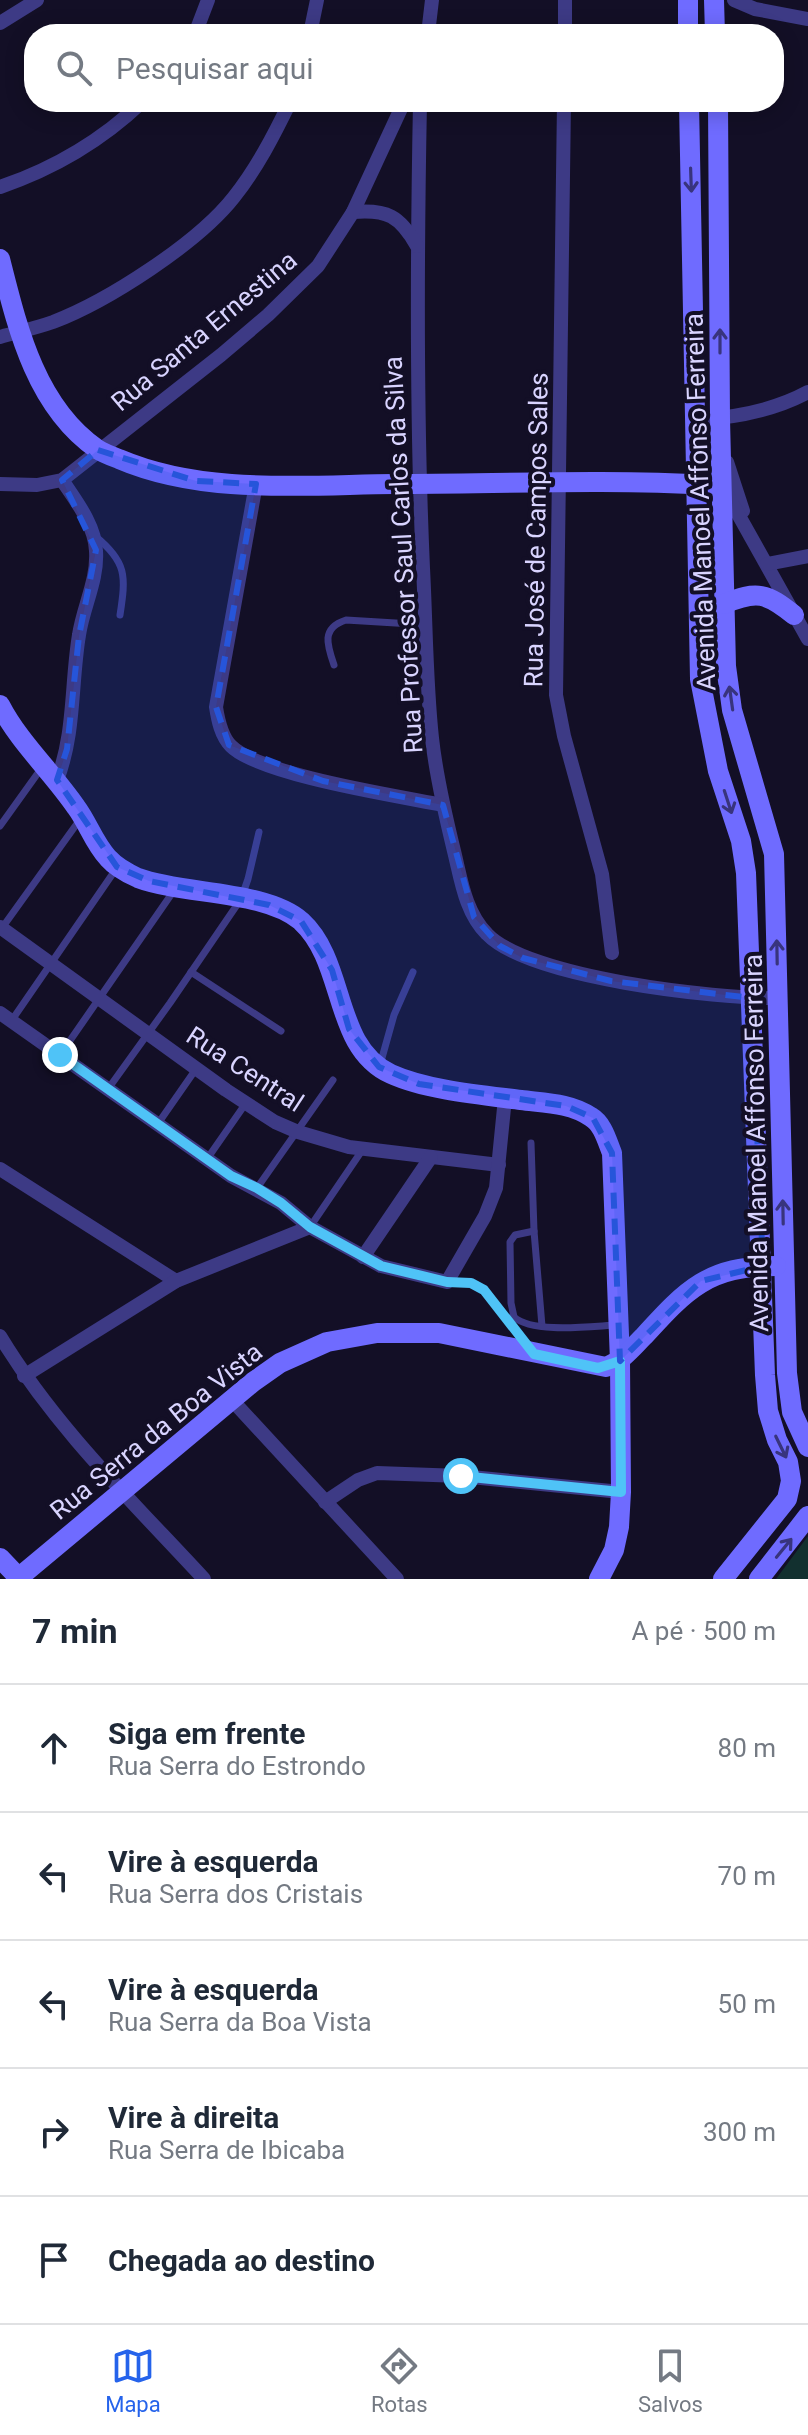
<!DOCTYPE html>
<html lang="pt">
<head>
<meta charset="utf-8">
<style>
  :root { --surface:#fff; --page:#f6f6f7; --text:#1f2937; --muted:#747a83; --line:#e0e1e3; --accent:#2563eb }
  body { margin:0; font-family:Roboto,sans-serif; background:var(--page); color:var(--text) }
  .stop { position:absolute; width:24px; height:24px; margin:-18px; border:6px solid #4fc3f7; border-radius:50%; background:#fff }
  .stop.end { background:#4fc3f7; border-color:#fff; box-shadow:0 2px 8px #0008 }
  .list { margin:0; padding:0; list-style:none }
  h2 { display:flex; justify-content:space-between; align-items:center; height:104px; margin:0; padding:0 32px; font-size:34px }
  h2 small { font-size:26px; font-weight:400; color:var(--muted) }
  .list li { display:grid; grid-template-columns:52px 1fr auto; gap:24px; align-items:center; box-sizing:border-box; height:128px; padding:0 32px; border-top:2px solid var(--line) }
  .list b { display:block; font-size:30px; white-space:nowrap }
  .list p { margin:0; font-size:26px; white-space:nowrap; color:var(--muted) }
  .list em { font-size:26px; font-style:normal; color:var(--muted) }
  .icon { flex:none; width:44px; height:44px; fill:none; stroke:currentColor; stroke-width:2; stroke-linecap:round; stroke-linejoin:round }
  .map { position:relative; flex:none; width:808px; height:1579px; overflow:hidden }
  .search { position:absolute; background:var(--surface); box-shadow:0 4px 20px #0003; left:24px; right:24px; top:24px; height:88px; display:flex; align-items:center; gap:20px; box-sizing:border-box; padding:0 28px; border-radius:32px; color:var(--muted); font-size:30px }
  .sheet { height:744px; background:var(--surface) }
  nav { display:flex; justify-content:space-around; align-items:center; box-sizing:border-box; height:112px; border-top:2px solid var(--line); background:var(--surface); font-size:22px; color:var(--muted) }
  nav a { display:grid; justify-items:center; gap:4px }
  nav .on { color:var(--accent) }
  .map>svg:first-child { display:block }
  .green { fill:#12302f }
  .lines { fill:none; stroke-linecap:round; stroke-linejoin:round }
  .path { stroke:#2fb8b0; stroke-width:2; stroke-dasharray:4 6; stroke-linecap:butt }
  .lane { stroke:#3d3a85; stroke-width:7 }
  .street { stroke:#3d3a85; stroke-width:14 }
  .secondary { stroke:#6f6bff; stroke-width:20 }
  .oneway { stroke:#38347d }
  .route { stroke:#4fc3f7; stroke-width:10 }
  .marked { fill:#2655da; fill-opacity:0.2; stroke:#2655da; stroke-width:6; stroke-dasharray:16 10; stroke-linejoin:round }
  .labels { text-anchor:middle; stroke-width:8; stroke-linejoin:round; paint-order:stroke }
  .street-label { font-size:26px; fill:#d9d4ff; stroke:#130f26 }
</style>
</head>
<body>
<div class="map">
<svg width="808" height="1579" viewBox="0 0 808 1579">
  <rect width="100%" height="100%" fill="#130f26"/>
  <polygon class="green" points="808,1536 808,1579 776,1579"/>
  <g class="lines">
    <polyline class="path" points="464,1283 484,1290 500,1308"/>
    <g class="lane">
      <path d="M95 536C127 562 126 576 120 615"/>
      <path d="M334 665C327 645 321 628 346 620L412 624 426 622"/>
      <polyline points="0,826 43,766"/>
      <polyline points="2,928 81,818"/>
      <polyline points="191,972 281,1031"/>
      <polyline points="12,1020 116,869"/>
      <polyline points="60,1055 175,889"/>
      <polyline points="380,1065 394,1015 413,972"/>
      <polyline points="108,1089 170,1003 241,899 248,879 259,832"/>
      <polyline points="157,1125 196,1069"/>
      <polyline points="531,1143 534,1231 542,1326"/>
      <polyline points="207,1159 246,1103"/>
      <polyline points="257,1188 333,1080"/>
      <polyline points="310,1227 363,1149"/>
      <path d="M534 1231 515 1235 510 1242 511 1303 514 1317C533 1334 593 1326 617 1325"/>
    </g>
    <g class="street">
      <polyline points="734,0 755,9 808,19"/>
      <polyline points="0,23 37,0"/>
      <polyline points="195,34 208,0"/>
      <polyline points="310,34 317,0"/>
      <polyline points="428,34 432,0"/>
      <polyline points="565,34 565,0"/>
      <path d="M420 102C417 257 416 413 423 568 426 625 426 682 432 738 436 776 445 814 454 851 461 879 465 912 487 934 529 978 716 999 778 998"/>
      <polyline points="564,102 556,695 564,736 602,874 612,953"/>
      <path d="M0 187C53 169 101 141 142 102"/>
      <path d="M353 212C387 209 400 216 417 246"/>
      <path d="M0 337C18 332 36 328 53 322 108 301 198 243 234 197 257 168 274 135 290 102"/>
      <path d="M694 420C732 418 775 410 808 392"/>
      <polyline points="727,462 743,511"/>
      <polyline points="0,484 37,485 62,480 221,355 268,315 318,266 353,212 404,102"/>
      <path d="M256 484 216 707C218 720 221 736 231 746 260 775 398 796 443 805"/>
      <polyline points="724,489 808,639"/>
      <polyline points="767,564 808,556"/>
      <path d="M57 780C75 734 71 683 79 635 83 607 98 580 96 551 95 525 76 501 62 480"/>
      <polyline points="0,927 226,1090 275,1122 298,1132 349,1147 499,1165"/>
      <polyline points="0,1013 231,1176 281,1203 310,1227 381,1266 447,1282 485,1216 496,1188 505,1098"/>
      <polyline points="0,1169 176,1281"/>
      <polyline points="363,1257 431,1157"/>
      <path d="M0 1336C55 1427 132 1501 204 1579"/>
      <polyline points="24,1376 176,1281 310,1227"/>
      <polyline points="231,1399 397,1579"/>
      <polyline points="325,1502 358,1480 377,1473 461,1476 621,1492"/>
    </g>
    <g class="secondary">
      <polyline points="688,0 688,34"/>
      <polyline points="714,0 715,34"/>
      <polyline points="689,102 700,679 718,771 741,841 746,873 765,1375 768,1411 777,1440 788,1462 791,1481 787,1499 723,1579"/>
      <polyline points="718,102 720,419 726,666 732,710 774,854 787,1373 792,1412 808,1447"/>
      <path d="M0 259C17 326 35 406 97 449 103 453 111 456 119 459 203 495 303 485 394 484 499 484 604 479 709 485"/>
      <path d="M724 604C757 590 767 593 794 615"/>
      <path d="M0 705C19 742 52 772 76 807 88 823 94 843 108 858 116 867 127 873 138 878 184 895 265 890 301 921 347 963 332 1047 391 1074 426 1090 482 1095 521 1100 545 1103 571 1103 591 1117 603 1124 607 1141 612 1153L620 1361 621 1492 619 1527 614 1550 599 1579"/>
      <polyline points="0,1558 19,1578"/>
      <path d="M17 1579 253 1382 280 1363 327 1342 377 1333H439L606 1367C622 1361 632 1348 644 1336 687 1289 708 1266 776 1266"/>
      <polyline points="759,1579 808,1516"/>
    </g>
  </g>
  <defs><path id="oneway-shaft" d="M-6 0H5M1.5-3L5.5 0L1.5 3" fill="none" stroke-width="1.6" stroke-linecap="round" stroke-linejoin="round" transform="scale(2)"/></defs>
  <g class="oneway">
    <use href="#oneway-shaft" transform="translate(691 180) rotate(88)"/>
    <use href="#oneway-shaft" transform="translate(720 341) rotate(-90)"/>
    <use href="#oneway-shaft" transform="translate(731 698) rotate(-98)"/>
    <use href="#oneway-shaft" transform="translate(728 802) rotate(72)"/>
    <use href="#oneway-shaft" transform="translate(777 952) rotate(-91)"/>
    <use href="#oneway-shaft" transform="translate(783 1212) rotate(-91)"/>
    <use href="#oneway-shaft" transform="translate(781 1447) rotate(64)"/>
    <use href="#oneway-shaft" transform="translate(784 1548) rotate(-51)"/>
  </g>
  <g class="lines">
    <polyline class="route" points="60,1055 231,1176 257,1188 281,1203 310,1227 381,1266 447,1282 471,1283 484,1290 534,1354 598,1368 620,1361 621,1492 461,1476"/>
  </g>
  <path class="marked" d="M98 450 196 481 256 484 216 707 229 745 323 781 443 805 474 917 500 946 523 958 611 981 751 998 763 1266 701 1281 620 1361 612 1153 593 1118 566 1106 419 1084 379 1067 349 1029 332 970 301 921 269 905 149 881 117 867 57 780 67 749 79 636 96 550 62 480Z"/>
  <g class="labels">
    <g class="street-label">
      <text transform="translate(204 331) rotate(-40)" y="9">Rua Santa Ernestina</text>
      <text transform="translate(700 502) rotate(-92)" y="9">Avenida Manoel Affonso Ferreira</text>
      <text transform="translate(536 530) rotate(-89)" y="9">Rua José de Campos Sales</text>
      <text transform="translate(403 555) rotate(-93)" y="9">Rua Professor Saul Carlos da Silva</text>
      <text transform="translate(245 1069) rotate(33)" y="9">Rua Central</text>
      <text transform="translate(756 1143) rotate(-91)" y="9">Avenida Manoel Affonso Ferreira</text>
      <text transform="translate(156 1431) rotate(-39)" y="9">Rua Serra da Boa Vista</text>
    </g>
  </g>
</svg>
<div class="stop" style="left:461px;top:1476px"></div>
<div class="stop end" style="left:60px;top:1055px"></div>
<div class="search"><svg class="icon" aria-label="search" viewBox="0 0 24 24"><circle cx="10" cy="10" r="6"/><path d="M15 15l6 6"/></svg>Pesquisar aqui</div>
</div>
<section class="sheet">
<h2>7 min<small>A pé · 500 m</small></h2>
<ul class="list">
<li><svg class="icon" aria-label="ahead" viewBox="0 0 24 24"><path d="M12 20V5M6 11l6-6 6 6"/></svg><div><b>Siga em frente</b><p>Rua Serra do Estrondo</p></div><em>80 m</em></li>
<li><svg class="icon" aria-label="left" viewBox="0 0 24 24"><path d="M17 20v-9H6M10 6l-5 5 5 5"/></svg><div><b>Vire à esquerda</b><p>Rua Serra dos Cristais</p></div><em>70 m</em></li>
<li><svg class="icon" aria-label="left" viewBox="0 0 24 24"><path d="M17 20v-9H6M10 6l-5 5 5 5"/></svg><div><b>Vire à esquerda</b><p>Rua Serra da Boa Vista</p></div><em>50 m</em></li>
<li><svg class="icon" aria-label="right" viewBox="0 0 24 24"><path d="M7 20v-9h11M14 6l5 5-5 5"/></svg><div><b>Vire à direita</b><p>Rua Serra de Ibicaba</p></div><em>300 m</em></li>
<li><svg class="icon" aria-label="arrive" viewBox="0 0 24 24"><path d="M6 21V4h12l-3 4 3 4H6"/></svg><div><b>Chegada ao destino</b></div></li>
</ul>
</section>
<nav>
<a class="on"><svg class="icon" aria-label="map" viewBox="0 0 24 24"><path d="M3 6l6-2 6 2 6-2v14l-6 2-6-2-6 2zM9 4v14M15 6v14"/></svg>Mapa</a>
<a><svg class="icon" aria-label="directions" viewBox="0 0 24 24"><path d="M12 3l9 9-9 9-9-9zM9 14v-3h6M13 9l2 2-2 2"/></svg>Rotas</a>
<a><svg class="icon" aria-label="saved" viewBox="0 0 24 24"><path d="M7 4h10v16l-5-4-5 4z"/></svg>Salvos</a>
</nav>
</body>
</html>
